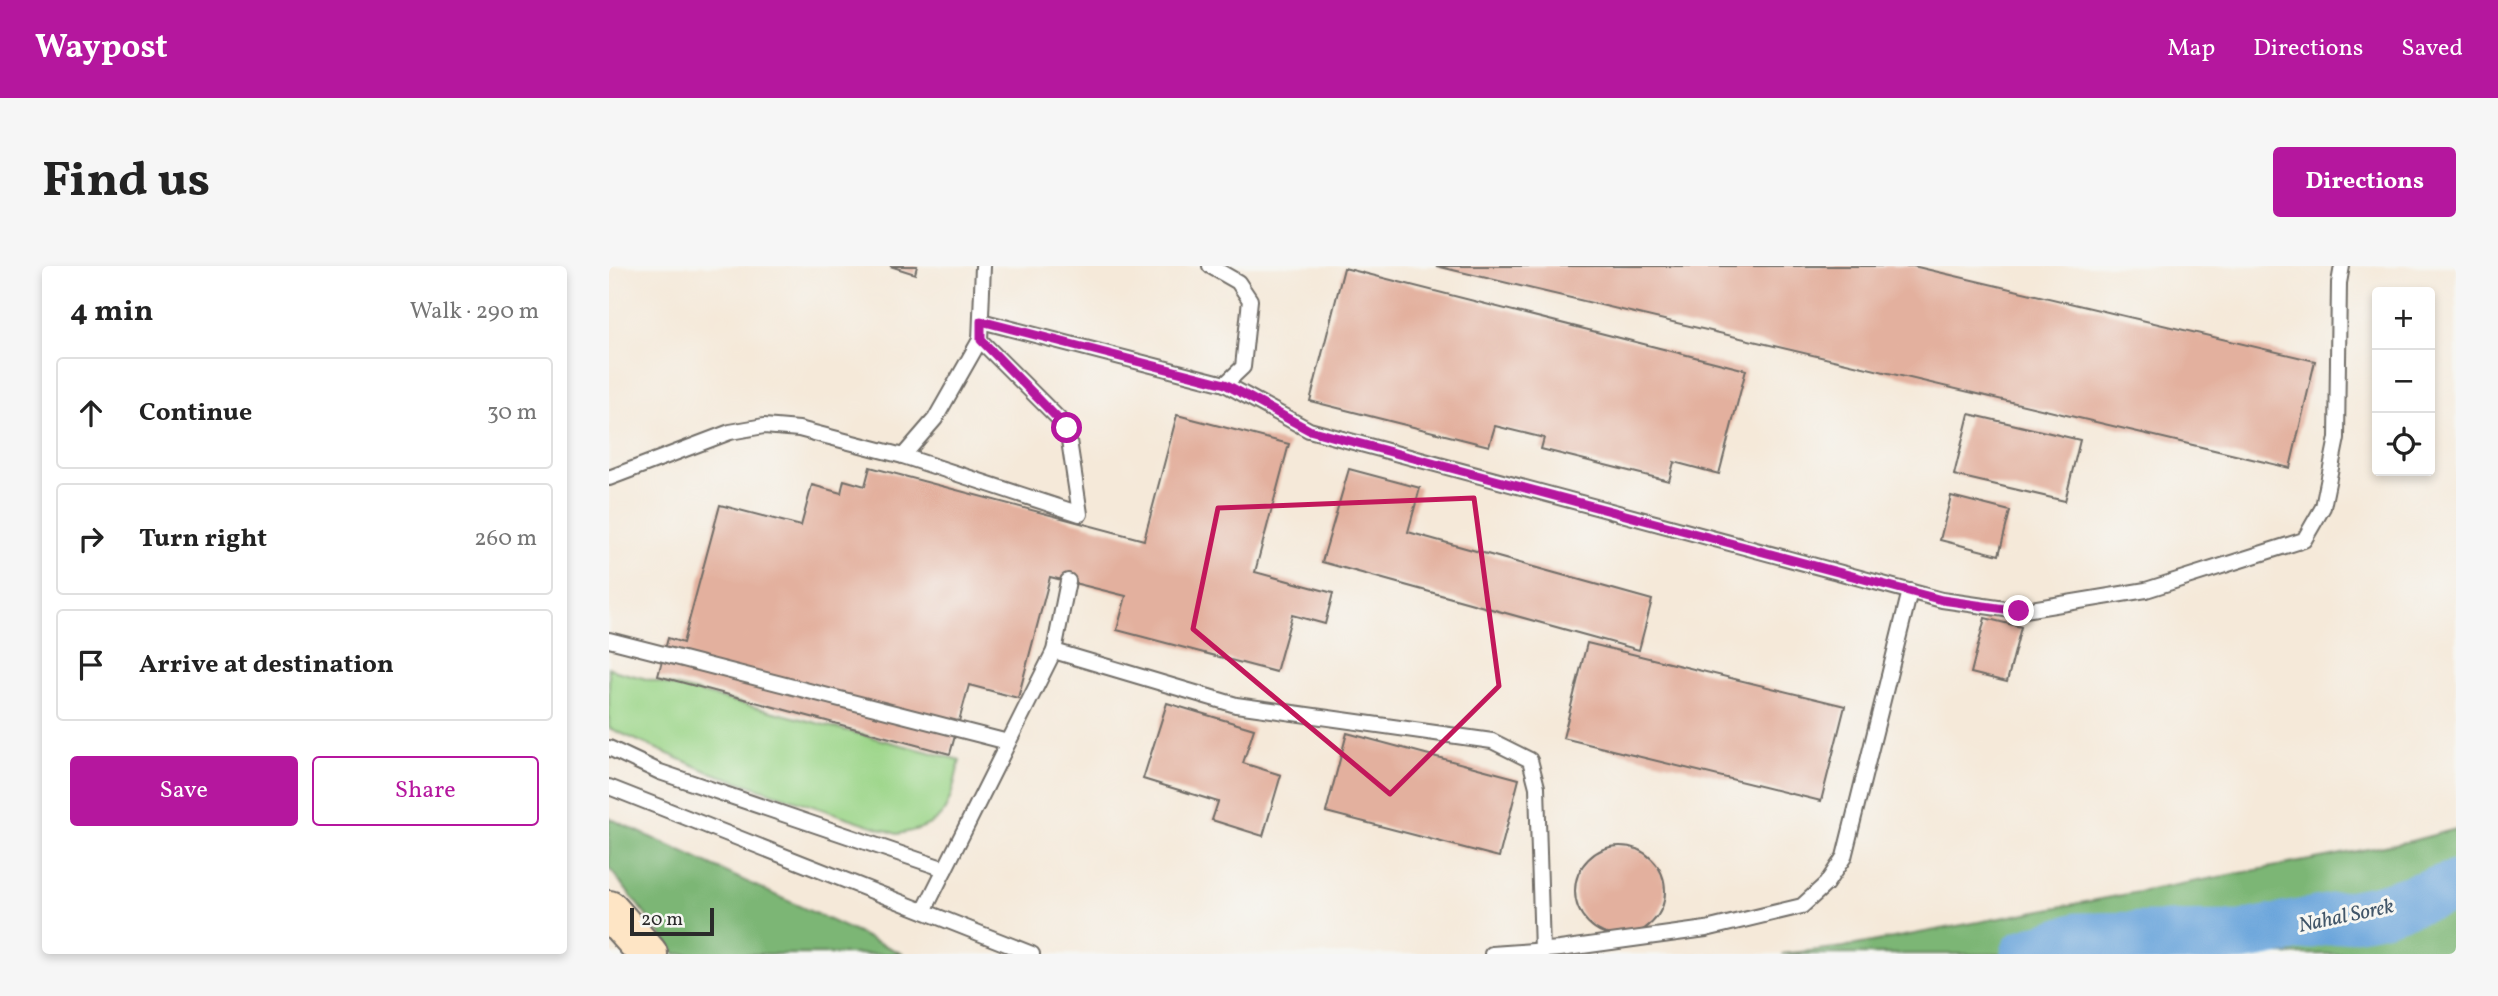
<!DOCTYPE html>
<html lang="en">
<head>
<meta charset="utf-8">
<style>
  :root { --surface:#fff; --page:#f6f6f6; --text:#222; --muted:#767676; --line:#e0e0e0; --accent:#b5179e }
  body { margin:0; font-family:Vollkorn,serif; background:var(--page); color:var(--text) }
  .controls { position:absolute; right:21px; top:21px; display:grid; overflow:hidden; border-radius:7px; box-shadow:0 4px 10px #0003 }
  .controls button { width:63px; height:63px; display:grid; place-items:center; padding:0; border:0; border-bottom:2px solid var(--line); background:var(--surface); color:var(--text); font:35px sans-serif }
  .scale { position:absolute; left:21px; bottom:18px; width:84px; box-sizing:border-box; padding-left:7px; border:4px solid #2b2b2b; border-top:0; font-size:19px; line-height:24px; white-space:nowrap; color:#2b2b2b; -webkit-text-stroke:5px #f6f6f2; paint-order:stroke }
  .stop { position:absolute; width:21px; height:21px; margin:-16px; border:5px solid #b5179e; border-radius:50%; background:#fff }
  .stop.end { background:#b5179e; border-color:#fff; box-shadow:0 2px 7px #0008 }
  .list { margin:0; padding:0; list-style:none }
  h2 { display:flex; justify-content:space-between; align-items:center; height:91px; margin:0; padding:0 28px; font-size:30px }
  h2 small { font-size:23px; font-weight:400; color:var(--muted) }
  .list li { display:grid; grid-template-columns:46px 1fr auto; gap:21px; align-items:center; box-sizing:border-box; height:112px; margin:0 14px 14px; padding:0 14px; border:2px solid var(--line); border-radius:7px }
  .list b { display:block; font-size:26px; white-space:nowrap }
  .list em { font-size:23px; font-style:normal; color:var(--muted) }
  .actions { display:flex; gap:14px; padding:21px 28px }
  .actions a { flex:1; padding:16px 0; border:2px solid var(--accent); border-radius:7px; text-align:center; font-size:24px; color:var(--accent) }
  .actions .main { background:var(--accent); color:#fff }
  .icon { flex:none; width:38px; height:38px; fill:none; stroke:currentColor; stroke-width:2; stroke-linecap:round; stroke-linejoin:round }
  .map { position:relative; flex:none; width:1847px; height:688px; overflow:hidden; border-radius:7px }
  header { display:flex; align-items:center; gap:42px; box-sizing:border-box; height:98px; padding:0 35px; background:var(--accent); color:#fff }
  header strong { font-size:33px }
  nav { display:flex; gap:38px; margin-inline-start:auto; font-size:24px }
  .intro { display:flex; align-items:center; justify-content:space-between; box-sizing:border-box; height:168px; padding:0 42px }
  h1 { margin:0; font-size:49px }
  .button { padding:18px 32px; border-radius:7px; background:var(--accent); color:#fff; font-size:24px; font-weight:700 }
  main { display:flex; gap:42px; padding:0 42px }
  aside { flex:1; background:var(--surface); border-radius:7px; box-shadow:0 4px 10px #0003 }
  .map>svg:first-child { display:block }
  .green { fill:#9bd588; stroke:#63805a; stroke-width:2 }
  .forest { fill:#7cb674; stroke:#547050; stroke-width:2 }
  .lines { fill:none; stroke-linecap:round; stroke-linejoin:round }
  .river { stroke:#6ba5db; stroke-width:51 }
  .building { fill:#e3b09e }
  .service-casing { stroke:#726e68; stroke-width:18 }
  .secondary-casing { stroke:#726e68; stroke-width:42 }
  .service { stroke:#fff; stroke-width:14 }
  .secondary { stroke:#fee5c5; stroke-width:38 }
  .route { stroke:#b5179e; stroke-width:9 }
  .marked { fill:none; stroke:#c2185b; stroke-width:5; stroke-linejoin:round }
  .labels { text-anchor:middle; stroke-width:6; stroke-linejoin:round; paint-order:stroke }
  .water-label { font-size:21px; font-style:italic; fill:#415669; stroke:#f6f6f2 }
</style>
</head>
<body>
<header>
<strong>Waypost</strong>
<nav><a>Map</a><a>Directions</a><a>Saved</a></nav>
</header>
<div class="intro"><h1>Find us</h1><a class="button">Directions</a></div>
<main>
<aside>
<h2>4 min<small>Walk · 290 m</small></h2>
<ul class="list">
<li><svg class="icon" aria-label="ahead" viewBox="0 0 24 24"><path d="M12 20V5M6 11l6-6 6 6"/></svg><div><b>Continue</b></div><em>30 m</em></li>
<li><svg class="icon" aria-label="right" viewBox="0 0 24 24"><path d="M7 20v-9h11M14 6l5 5-5 5"/></svg><div><b>Turn right</b></div><em>260 m</em></li>
<li><svg class="icon" aria-label="arrive" viewBox="0 0 24 24"><path d="M6 21V4h12l-3 4 3 4H6"/></svg><div><b>Arrive at destination</b></div></li>
</ul>
<div class="actions"><a class="main">Save</a><a>Share</a></div>
</aside>
<div class="map">
<svg width="1847" height="688" viewBox="0 0 1847 688">
  <rect width="100%" height="100%" fill="#f6f6f2"/>
  <filter id="ink" filterUnits="userSpaceOnUse"><feTurbulence type="fractalNoise" baseFrequency=".0143" numOctaves="2"/><feDisplacementMap in="SourceGraphic" scale="14" xChannelSelector="R" yChannelSelector="G"/><feConvolveMatrix kernelMatrix="1 2 1 2 8 2 1 2 1" color-interpolation-filters="sRGB"/></filter>
  <filter id="wash" filterUnits="userSpaceOnUse"><feTurbulence type="fractalNoise" baseFrequency=".00686" numOctaves="4" result="noise"/><feDisplacementMap in="SourceGraphic" scale="28" xChannelSelector="R" yChannelSelector="G"/><feGaussianBlur stdDeviation="1.57" result="paint"/><feColorMatrix in="noise" values="0 0 0 0 0 0 0 0 0 0 0 0 0 0 0 0 0 1.4 0 .05"/><feComposite in="paint" operator="in"/></filter>
  <g filter="url(#wash)">
    <rect width="100%" height="100%" fill="#f5e9d9"/>
    <path class="green" d="M0 401 7 405 351 494C339 540 341 560 288 568L98 505 0 462Z"/>
    <g class="forest">
      <polygon points="0,552 294,688 67,688 0,602"/>
      <polygon points="1847,563 1847,688 1173,688 1236,681 1802,575"/>
    </g>
    <g class="lines">
      <polyline class="river" points="1417,688 1469,672 1632,670 1771,644 1847,620"/>
    </g>
    <g id="blocks">
      <g class="building">
        <polygon points="281,0 308,0 306,8"/>
        <polygon points="827,0 1304,0 1706,95 1681,202"/>
        <polygon points="735,2 1137,104 1110,208 1065,196 1060,215 932,183 935,172 886,160 880,180 701,135"/>
        <polygon points="1360,148 1471,174 1456,235 1345,209"/>
        <polygon points="568,149 680,178 646,306 724,327 716,358 683,349 667,406 508,364 517,330 441,311 409,432 360,419 341,488 49,410 59,372 74,377 111,239 192,260 203,219 232,227 235,214 256,220 261,201 535,274"/>
        <polygon points="740,203 811,222 799,266 1043,334 1030,384 713,296"/>
        <polygon points="1342,230 1401,245 1390,289 1331,274"/>
        <polygon points="1376,352 1412,361 1398,416 1362,407"/>
        <polygon points="978,377 1236,440 1212,535 954,472"/>
        <polygon points="558,437 645,463 634,497 672,509 654,570 603,554 609,536 534,513"/>
        <polygon points="738,467 910,513 890,591 717,546"/>
        <circle cx="1011" cy="625" r="45"/>
      </g>
    </g>
  </g>
  <g filter="url(#ink)">
    <use href="#blocks" fill-opacity="0" stroke="#726e68" stroke-width="2"/>
    <g class="lines">
      <g class="service-casing">
        <g id="service">
          <polyline points="372,55 616,118 634,101 641,34 629,16 601,0"/>
          <polyline points="616,118 700,164 1333,334 1410,345 1537,324 1695,274 1714,241 1728,172 1730,17 1733,0"/>
          <polyline points="294,190 326,153 371,74 374,0"/>
          <polyline points="0,212 121,166 155,160 190,163 294,190 471,248 458,161 371,74"/>
          <polyline points="0,374 399,476"/>
          <polyline points="445,385 627,439 883,475 921,494 928,521 933,685"/>
          <polyline points="0,482 51,506 336,603"/>
          <polyline points="0,521 423,688"/>
          <polyline points="315,645 445,385 459,315"/>
          <polyline points="883,688 951,683 1097,663 1193,640 1217,618 1235,591 1301,325"/>
        </g>
      </g>
      <g class="secondary-casing">
        <polyline id="secondary" points="0,644 39,688"/>
      </g>
      <use href="#service" class="service"/>
      <use href="#secondary" class="secondary"/>
    </g>
  </g>
  <g class="lines" filter="url(#ink)">
    <polyline class="route" points="458,162 372,74 372,55 616,118 700,164 1333,334 1410,345"/>
  </g>
  <path class="marked" d="M865 232 890 420 781 528 584 363 609 242Z"/>
  <g class="labels">
    <g class="water-label">
      <text transform="translate(1737 649) rotate(-12)" y="7">Nahal Sorek</text>
    </g>
  </g>
</svg>
<div class="controls">
<button>+</button>
<button>−</button>
<button><svg class="icon" aria-label="locate" viewBox="0 0 24 24"><circle cx="12" cy="12" r="6"/><path d="M12 2v4M12 18v4M2 12h4M18 12h4"/></svg></button>
</div>
<div class="scale">20 m</div>
<div class="stop" style="left:458px;top:162px"></div>
<div class="stop end" style="left:1410px;top:345px"></div>
</div>
</main>
</body>
</html>
